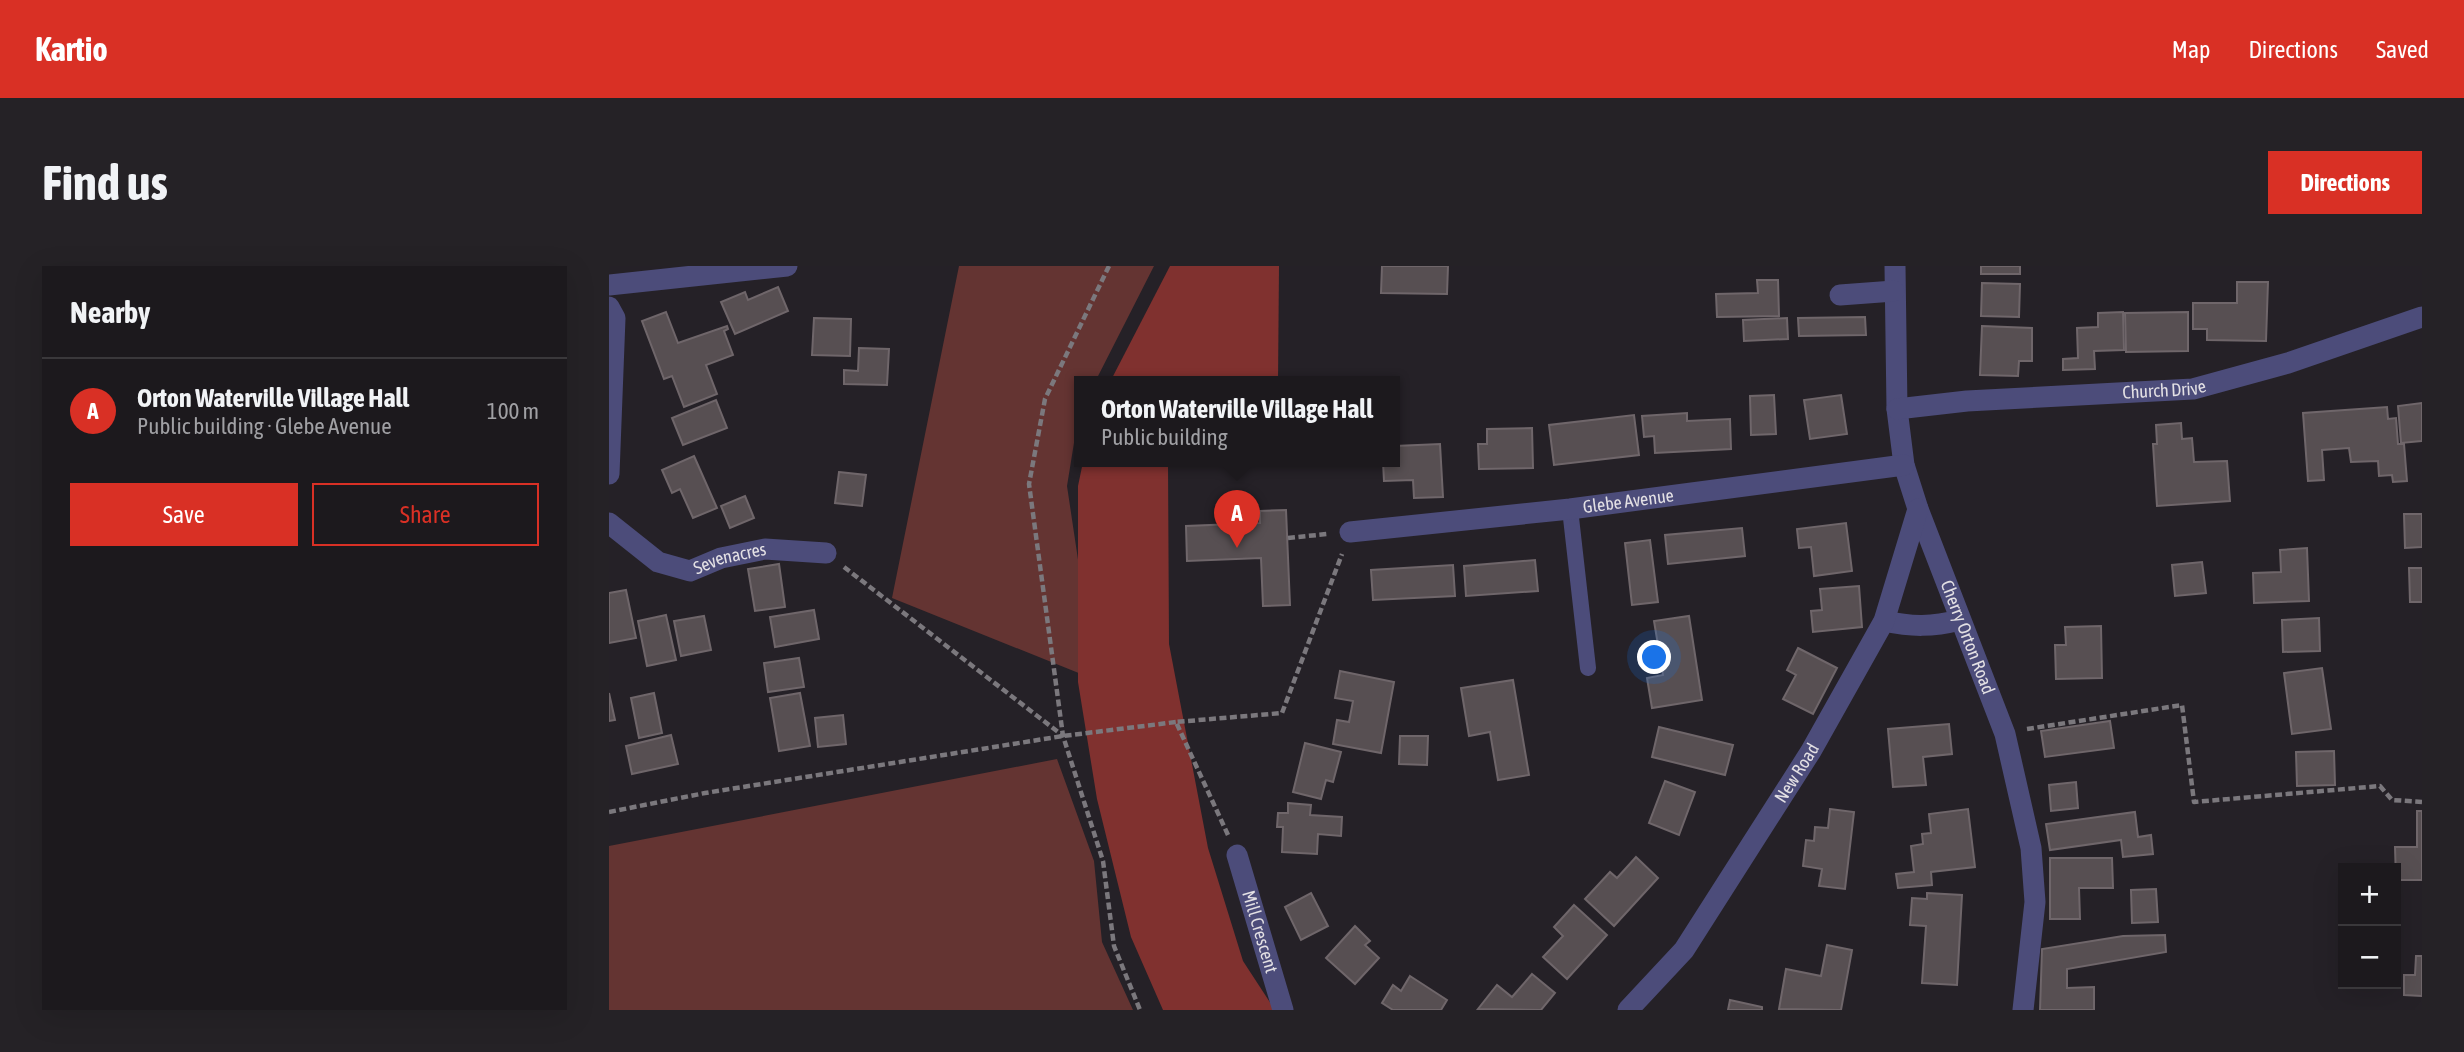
<!DOCTYPE html>
<html lang="en">
<head>
<meta charset="utf-8">
<style>
  :root { --surface:#1c191d; --page:#252226; --text:#f1f3f6; --muted:#a0a0a4; --line:#3a383b; --accent:#d93025 }
  body { margin:0; font-family:"Asap Condensed",sans-serif; background:var(--page); color:var(--text) }
  .controls { position:absolute; right:21px; bottom:21px; display:grid; overflow:hidden; border-radius:0px; box-shadow:0 7px 28px #0002 }
  .controls button { width:63px; height:63px; display:grid; place-items:center; padding:0; border:0; border-bottom:2px solid var(--line); background:var(--surface); color:var(--text); font:35px sans-serif }
  .you { position:absolute; left:1046px; top:392px; width:24px; height:24px; margin:-18px; border:5px solid #fff; border-radius:50%; background:#1a73e8; box-shadow:0 0 0 10px #1a73e833 }
  .badge { display:grid; place-items:center; width:46px; height:46px; border-radius:50%; background:var(--accent); color:#fff; font-size:23px; font-weight:700 }
  .pin { position:absolute; translate:-50% -58px; filter:drop-shadow(0 2px 4px #0008) }
  .pin::after { content:''; position:absolute; top:37px; width:24px; height:21px; background:inherit; clip-path:polygon(0 0,100% 0,50% 100%) }
  .popup { position:absolute; left:465px; top:110px; width:326px; height:91px; box-sizing:border-box; display:grid; place-content:center; border-radius:0px; background:var(--surface); filter:drop-shadow(0 2px 5px #0005); font-size:23px; white-space:nowrap; color:var(--muted) }
  .popup b { font-size:26px; color:var(--text) }
  .popup::after { content:''; position:absolute; left:50%; top:100%; margin-left:-14px; border:14px solid transparent; border-top-color:var(--surface) }
  .list { margin:0; padding:0; list-style:none }
  h2 { display:flex; justify-content:space-between; align-items:center; height:91px; margin:0; padding:0 28px; font-size:30px }
  h2 small { font-size:23px; font-weight:400; color:var(--muted) }
  .list li { display:grid; grid-template-columns:46px 1fr auto; gap:21px; align-items:center; box-sizing:border-box; height:105px; padding:0 28px; border-top:2px solid var(--line) }
  .list b { display:block; font-size:26px; white-space:nowrap }
  .list p { margin:0; font-size:23px; white-space:nowrap; color:var(--muted) }
  .list em { font-size:23px; font-style:normal; color:var(--muted) }
  .actions { display:flex; gap:14px; padding:21px 28px }
  .actions a { flex:1; padding:16px 0; border:2px solid var(--accent); border-radius:0px; text-align:center; font-size:24px; color:var(--accent) }
  .actions .main { background:var(--accent); color:#fff }
  .map { position:relative; flex:none; width:1813px; height:744px; overflow:hidden; border-radius:0px }
  header { display:flex; align-items:center; gap:42px; box-sizing:border-box; height:98px; padding:0 35px; background:var(--accent); color:#fff }
  header strong { font-size:33px }
  nav { display:flex; gap:38px; margin-inline-start:auto; font-size:24px }
  .intro { display:flex; align-items:center; justify-content:space-between; box-sizing:border-box; height:168px; padding:0 42px }
  h1 { margin:0; font-size:49px }
  .button { padding:18px 32px; border-radius:0px; background:var(--accent); color:#fff; font-size:24px; font-weight:700 }
  main { display:flex; gap:42px; padding:0 42px }
  aside { flex:1; background:var(--surface); border-radius:0px; box-shadow:0 7px 28px #0002 }
  .map>svg:first-child { display:block }
  .green { fill:#643432 }
  .forest { fill:#80312f }
  .building { fill:#574f52; stroke:#6f666a; stroke-width:2 }
  .lines { fill:none; stroke-linecap:round; stroke-linejoin:round }
  .path { stroke:#7b787d; stroke-width:4.5; stroke-dasharray:7 3.5; stroke-linecap:butt }
  .lane { stroke:#4c4c7a; stroke-width:16 }
  .street { stroke:#4c4c7a; stroke-width:21 }
  .labels { text-anchor:middle; stroke-width:7; stroke-linejoin:round; paint-order:stroke }
  .street-label { font-size:18px; fill:#e3e0e4; stroke:#252127 }
</style>
</head>
<body>
<header>
<strong>Kartio</strong>
<nav><a>Map</a><a>Directions</a><a>Saved</a></nav>
</header>
<div class="intro"><h1>Find us</h1><a class="button">Directions</a></div>
<main>
<aside>
<h2>Nearby<small></small></h2>
<ul class="list">
<li><span class="badge">A</span><div><b>Orton Waterville Village Hall</b><p>Public building · Glebe Avenue</p></div><em>100 m</em></li>
</ul>
<div class="actions"><a class="main">Save</a><a>Share</a></div>
</aside>
<div class="map">
<svg width="1813" height="744" viewBox="0 0 1813 744">
  <rect width="100%" height="100%" fill="#252127"/>
  <g class="green">
    <polygon points="350,0 545,0 486,116 470,116 470,146 458,220 487,414 283,332"/>
    <polygon points="448,493 485,595 493,676 524,744 0,744 0,580"/>
  </g>
  <g class="forest">
    <polygon points="561,0 670,0 669,116 501,116"/>
    <polygon points="474,196 559,196 560,378 599,582 634,695 666,744 554,744 522,671 488,533 469,416 469,220"/>
  </g>
  <g class="building">
    <polygon points="773,0 839,0 838,28 772,27"/>
    <rect x="1372" y="0" width="39" height="8"/>
    <polygon points="1148,14 1169,14 1170,50 1108,51 1107,28 1149,27"/>
    <polygon points="1628,16 1659,16 1657,75 1598,74 1598,63 1584,63 1584,37 1628,37"/>
    <polygon points="1373,17 1411,18 1410,51 1372,50"/>
    <polygon points="169,21 179,45 126,68 112,36 136,26 139,34"/>
    <polygon points="57,46 69,77 118,60 119,63 115,65 124,89 97,99 108,128 75,141 63,110 55,113 33,55"/>
    <polygon points="1514,46 1515,84 1485,85 1486,103 1454,104 1454,93 1469,92 1468,62 1489,61 1489,47"/>
    <polygon points="1579,46 1579,85 1517,86 1516,47"/>
    <polygon points="1256,51 1257,69 1190,70 1189,52"/>
    <polygon points="205,52 242,53 241,90 203,89"/>
    <polygon points="1178,52 1179,73 1135,75 1134,54"/>
    <polygon points="1373,60 1423,62 1423,95 1410,95 1409,110 1371,109"/>
    <polygon points="250,82 280,83 278,119 235,118 235,104 249,105"/>
    <polygon points="1165,129 1167,168 1142,169 1141,130"/>
    <polygon points="1232,129 1238,168 1201,173 1195,134"/>
    <polygon points="107,134 118,162 74,179 63,152"/>
    <polygon points="1813,137 1813,175 1792,177 1789,140"/>
    <polygon points="1778,141 1779,153 1787,152 1789,178 1795,178 1798,215 1784,216 1783,209 1770,210 1769,195 1742,196 1740,182 1713,184 1715,214 1699,215 1694,147"/>
    <polygon points="1078,147 1078,155 1121,153 1122,183 1046,187 1045,170 1035,171 1033,150"/>
    <polygon points="1025,149 1030,189 945,199 940,159"/>
    <polygon points="1572,157 1573,173 1583,172 1585,196 1618,195 1621,235 1548,240 1544,178 1548,178 1547,159"/>
    <polygon points="923,162 924,202 870,203 869,178 878,178 878,163"/>
    <polygon points="831,178 834,231 805,232 804,214 775,215 774,196 786,196 786,180"/>
    <polygon points="85,190 108,242 84,252 71,223 63,227 53,204"/>
    <polygon points="230,206 257,209 253,240 226,237"/>
    <polygon points="136,230 145,252 121,262 112,240"/>
    <polygon points="677,244 681,339 654,340 652,292 578,295 577,260 651,257 651,245"/>
    <polygon points="1795,248 1813,248 1813,281 1796,282"/>
    <polygon points="1237,257 1243,305 1205,310 1202,281 1190,282 1188,263"/>
    <polygon points="1133,262 1136,290 1059,298 1056,269"/>
    <polygon points="1041,274 1049,336 1023,339 1016,277"/>
    <polygon points="1698,282 1700,335 1645,337 1644,307 1672,306 1671,284"/>
    <polygon points="926,294 929,325 857,330 855,300"/>
    <polygon points="1593,296 1597,327 1566,330 1563,299"/>
    <polygon points="170,298 176,341 146,345 139,303"/>
    <polygon points="844,299 846,330 764,334 762,304"/>
    <polygon points="1800,302 1813,302 1813,336 1801,336"/>
    <polygon points="1250,320 1253,361 1204,366 1202,345 1213,344 1211,323"/>
    <polygon points="17,324 27,372 0,377 0,327"/>
    <polygon points="205,344 210,373 166,381 161,351"/>
    <polygon points="57,349 67,394 38,400 29,355"/>
    <polygon points="95,350 102,384 72,390 65,355"/>
    <polygon points="1080,350 1093,434 1043,442 1038,412 1054,409 1045,355"/>
    <polygon points="1710,352 1711,385 1674,386 1673,354"/>
    <polygon points="1492,360 1493,412 1447,413 1446,379 1457,379 1456,361"/>
    <polygon points="1189,382 1228,402 1204,448 1174,433 1187,409 1178,404"/>
    <polygon points="190,392 195,421 159,426 155,397"/>
    <polygon points="1713,402 1722,463 1683,468 1675,407"/>
    <polygon points="731,405 785,416 772,487 724,478 728,454 740,456 744,435 726,432"/>
    <polygon points="904,414 920,509 889,514 881,466 860,470 852,422"/>
    <polygon points="0,427 6,454 0,455"/>
    <polygon points="45,427 53,467 30,472 22,432"/>
    <polygon points="191,427 201,480 170,485 161,432"/>
    <polygon points="234,449 237,478 209,481 206,452"/>
    <polygon points="1501,455 1505,482 1436,491 1432,465"/>
    <polygon points="1340,458 1343,488 1314,491 1317,519 1284,521 1279,463"/>
    <polygon points="1050,461 1124,479 1116,509 1043,491"/>
    <polygon points="62,469 69,498 23,508 17,480"/>
    <polygon points="791,470 819,470 818,499 790,498"/>
    <polygon points="696,477 732,486 724,516 717,514 712,533 684,526"/>
    <polygon points="1725,485 1726,519 1688,520 1687,486"/>
    <polygon points="1056,515 1086,526 1070,569 1040,557"/>
    <polygon points="1467,516 1469,542 1442,545 1440,519"/>
    <polygon points="679,537 702,539 701,549 733,551 732,570 709,568 708,588 673,586 674,561 668,561 669,547 679,547"/>
    <polygon points="1221,543 1245,546 1236,623 1210,620 1213,603 1194,600 1197,574 1205,575 1206,561 1219,562"/>
    <polygon points="1359,543 1366,601 1322,606 1323,619 1289,622 1287,608 1305,606 1302,580 1314,578 1313,568 1322,567 1320,548"/>
    <polygon points="1808,545 1813,545 1813,614 1787,614 1786,581 1808,581"/>
    <polygon points="1526,546 1529,571 1542,569 1544,588 1514,591 1512,574 1441,584 1437,558"/>
    <polygon points="1027,591 1049,612 1005,660 976,633 1001,606 1008,612"/>
    <polygon points="1441,592 1503,592 1504,622 1470,622 1471,653 1441,653"/>
    <polygon points="1547,623 1549,656 1523,657 1522,624"/>
    <polygon points="702,627 719,660 692,674 676,641"/>
    <polygon points="1318,627 1353,629 1348,719 1313,717 1317,660 1301,659 1303,632 1318,633"/>
    <polygon points="965,639 998,669 958,713 934,691 954,670 945,661"/>
    <polygon points="746,660 761,675 756,679 770,692 746,718 717,692"/>
    <polygon points="1556,669 1557,686 1458,703 1458,722 1485,721 1485,744 1431,744 1433,683 1514,670"/>
    <polygon points="1218,679 1243,684 1232,744 1170,743 1177,703 1212,710"/>
    <polygon points="1807,690 1813,690 1813,730 1795,729 1795,709 1806,709"/>
    <polygon points="923,708 946,727 932,744 869,743 888,719 903,731"/>
    <polygon points="801,710 838,734 832,744 784,744 773,737 784,719 792,725"/>
    <polygon points="1121,734 1153,741 1153,744 1119,744"/>
  </g>
  <g class="lines">
    <g class="path">
      <polyline points="500,0 436,133 420,218 454,470 494,595 505,680 531,744"/>
      <polyline points="679,272 718,268"/>
      <polyline points="235,301 453,469"/>
      <polyline points="1418,463 1573,439 1585,536 1771,520 1783,534 1813,536"/>
      <polyline points="0,546 96,527 454,470 567,456"/>
      <polyline points="619,569 567,456 673,447 733,288"/>
    </g>
    <polyline class="lane" points="961,243 979,402"/>
    <g class="street">
      <path id="s1" d="M1286 0 1288 143 1295 199 1309 243 1396 468 1422 582 1426 636 1414 744"/>
      <polyline points="0,19 178,0"/>
      <polyline points="1231,29 1285,25"/>
      <polyline points="0,41 6,52 0,208"/>
      <path id="s2" d="M1288 143 1358 135 1584 123 1679 97 1813 51"/>
      <path id="s3" d="M0 257 49 296 81 305 112 292 156 283 217 287"/>
      <path id="s4" d="M741 266 961 243 1295 199"/>
      <path d="M1275 355C1303 361 1323 361 1351 354"/>
      <path id="s5" d="M628 589 674 744"/>
      <path id="s6" d="M1019 744 1075 684 1202 485 1275 355 1309 243"/>
    </g>
  </g>
  <g class="labels">
    <g class="street-label">
      <text dy="6" stroke="none"><textPath href="#s2" startOffset="268">Church Drive</textPath></text>
      <text dy="6" stroke="none"><textPath href="#s4" startOffset="280">Glebe Avenue</textPath></text>
      <text dy="6" stroke="none"><textPath href="#s3" startOffset="138">Sevenacres</textPath></text>
      <text dy="6" stroke="none"><textPath href="#s1" startOffset="383">Cherry Orton Road</textPath></text>
      <text dy="6" stroke="none"><textPath href="#s6" startOffset="292">New Road</textPath></text>
      <text dy="6" stroke="none"><textPath href="#s5" startOffset="80">Mill Crescent</textPath></text>
    </g>
  </g>
</svg>
<div class="controls">
<button>+</button>
<button>−</button>
</div>
<div class="you"></div>
<div class="pin badge" style="left:628px;top:282px">A</div>
<div class="popup"><b>Orton Waterville Village Hall</b>Public building</div>
</div>
</main>
</body>
</html>
